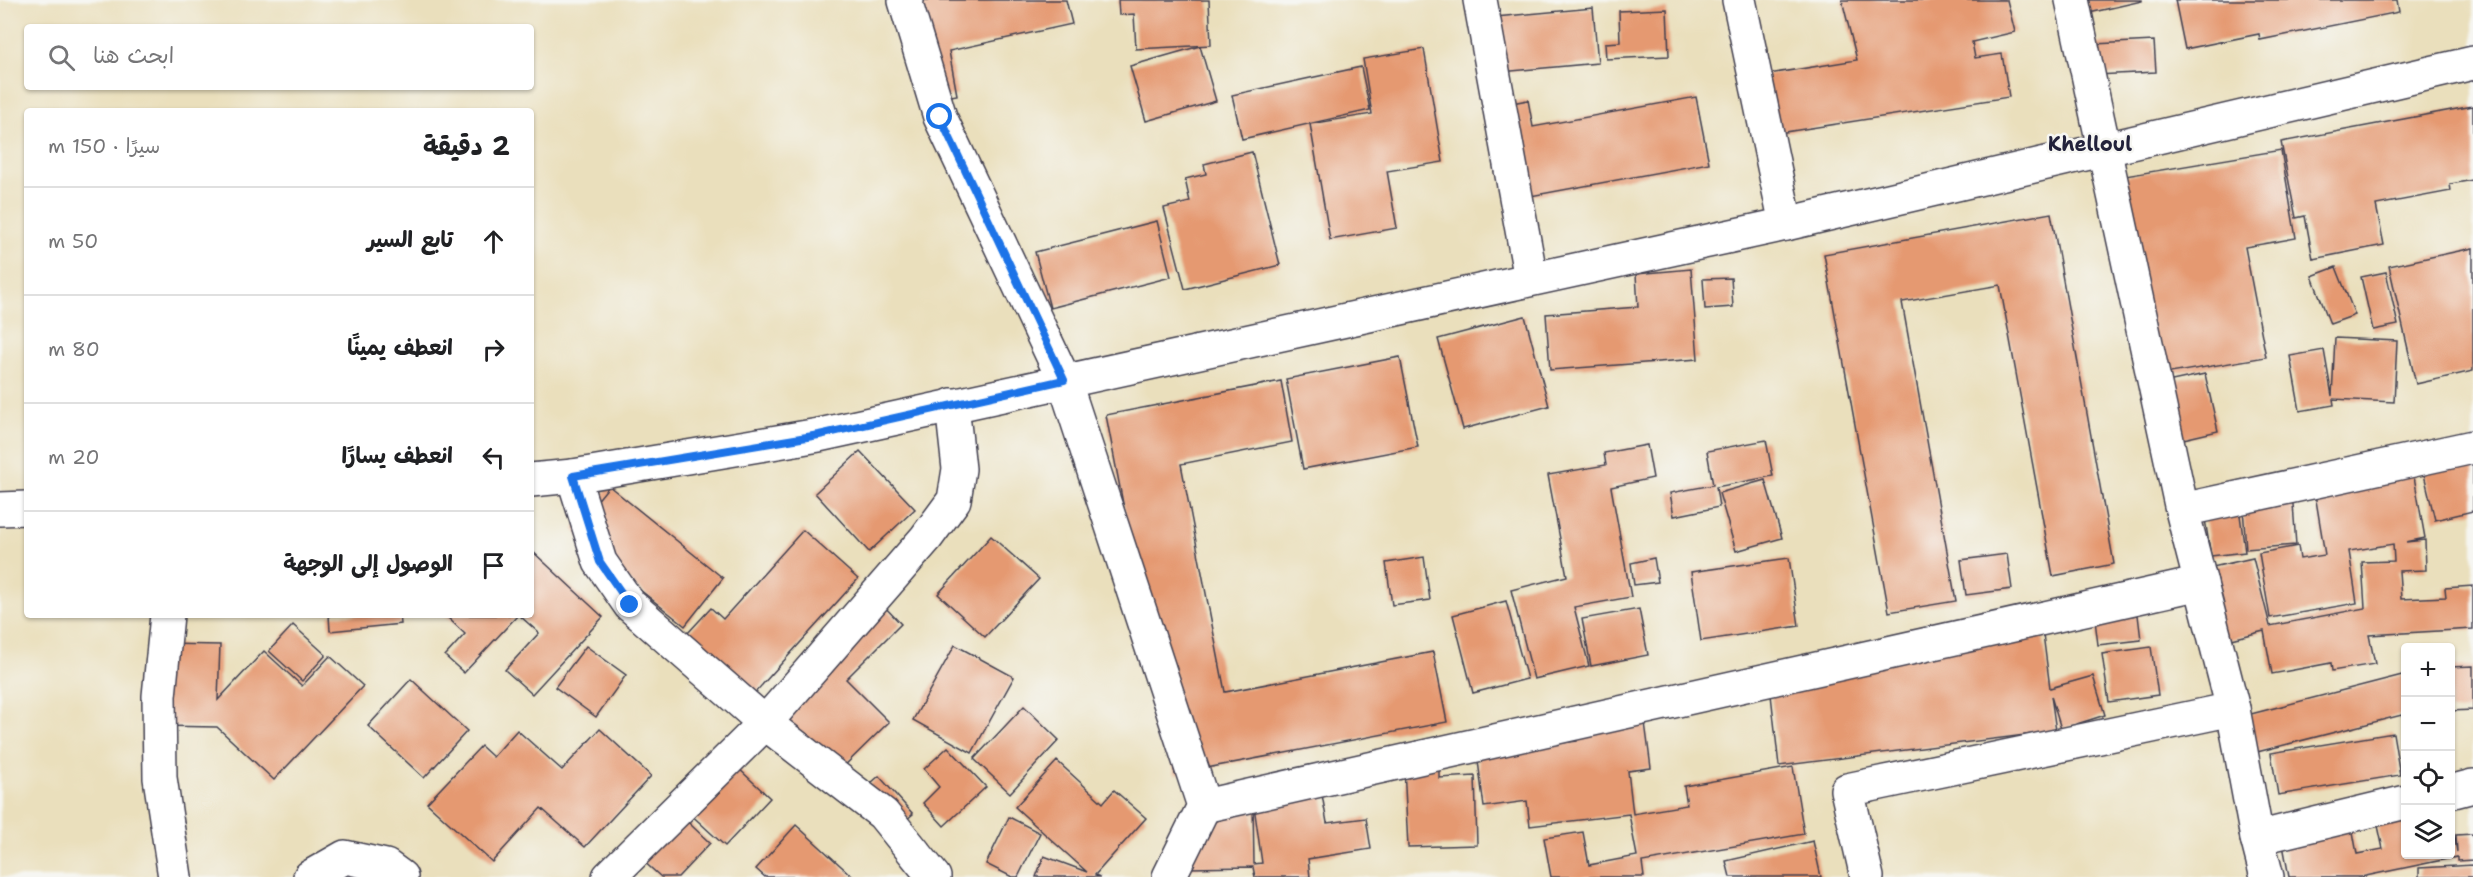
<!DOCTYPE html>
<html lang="ar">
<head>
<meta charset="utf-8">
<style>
  :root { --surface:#fff; --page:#f6f6f6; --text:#202124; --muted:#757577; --line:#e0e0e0 }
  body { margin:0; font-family:"Shantell Sans","Playpen Sans Arabic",sans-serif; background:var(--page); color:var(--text); direction:rtl }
  .controls { position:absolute; right:18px; bottom:18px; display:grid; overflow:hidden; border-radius:6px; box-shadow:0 2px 4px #0004 }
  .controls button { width:54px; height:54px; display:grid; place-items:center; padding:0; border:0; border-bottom:2px solid var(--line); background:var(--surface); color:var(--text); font:30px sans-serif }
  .stop { position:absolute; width:18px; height:18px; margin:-14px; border:4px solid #1a73e8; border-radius:50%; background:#fff }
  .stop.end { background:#1a73e8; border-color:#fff; box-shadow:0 2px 6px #0008 }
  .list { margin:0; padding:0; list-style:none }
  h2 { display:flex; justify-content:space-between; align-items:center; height:78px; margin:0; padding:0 24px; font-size:26px }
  h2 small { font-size:20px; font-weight:400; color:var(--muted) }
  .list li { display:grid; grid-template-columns:39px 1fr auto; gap:18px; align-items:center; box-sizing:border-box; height:108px; padding:0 24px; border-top:2px solid var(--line) }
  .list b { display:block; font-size:22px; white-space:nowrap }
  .list em { font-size:20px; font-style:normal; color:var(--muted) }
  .icon { flex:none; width:33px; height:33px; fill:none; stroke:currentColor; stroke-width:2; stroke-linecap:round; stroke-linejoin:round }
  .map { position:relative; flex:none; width:2473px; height:877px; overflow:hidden; direction:ltr }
  .search { position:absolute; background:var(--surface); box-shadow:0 2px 4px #0004; left:24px; top:24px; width:510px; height:66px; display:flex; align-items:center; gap:15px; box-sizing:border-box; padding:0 21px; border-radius:6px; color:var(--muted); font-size:22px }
  .panel { position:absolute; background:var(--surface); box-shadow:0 2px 4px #0004; left:24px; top:108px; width:510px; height:510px; border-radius:6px; direction:rtl }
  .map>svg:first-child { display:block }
  .building { fill:#e59971 }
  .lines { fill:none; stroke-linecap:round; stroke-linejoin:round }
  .minor-casing { stroke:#403e4e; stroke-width:36 }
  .major-casing { stroke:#403e4e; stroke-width:36 }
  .minor { stroke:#fff; stroke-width:33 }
  .major { stroke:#fff; stroke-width:33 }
  .route { stroke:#1a73e8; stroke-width:8 }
  .labels { text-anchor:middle; stroke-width:5; stroke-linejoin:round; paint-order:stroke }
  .quarter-label { font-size:20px; font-weight:bold; fill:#22223b; stroke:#f6f6f2 }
</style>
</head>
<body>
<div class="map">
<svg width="2473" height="877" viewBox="0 0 2473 877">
  <rect width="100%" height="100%" fill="#f6f6f2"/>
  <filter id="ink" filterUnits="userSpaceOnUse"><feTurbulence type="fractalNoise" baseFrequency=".0167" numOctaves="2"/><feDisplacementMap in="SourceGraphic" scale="12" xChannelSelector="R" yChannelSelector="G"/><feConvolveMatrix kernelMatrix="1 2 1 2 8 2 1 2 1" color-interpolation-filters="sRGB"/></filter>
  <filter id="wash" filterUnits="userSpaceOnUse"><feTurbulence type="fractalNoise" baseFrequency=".008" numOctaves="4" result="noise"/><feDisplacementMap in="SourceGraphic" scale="24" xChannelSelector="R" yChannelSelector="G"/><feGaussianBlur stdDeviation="1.35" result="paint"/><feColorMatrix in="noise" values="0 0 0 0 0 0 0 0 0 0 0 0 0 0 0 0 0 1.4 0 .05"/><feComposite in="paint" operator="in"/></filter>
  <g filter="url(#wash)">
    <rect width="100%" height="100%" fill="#eadfbc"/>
    <g id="blocks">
      <g class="building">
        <polygon points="912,0 1066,0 1072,24 949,51 957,95 923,101"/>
        <polygon points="1118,0 1209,0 1211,45 1136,49 1134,14 1119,15"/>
        <polygon points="1842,0 2007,0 2015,32 1972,42 1975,58 2002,54 2009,97 1766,135 1756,76 1857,60"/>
        <polygon points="2086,0 2142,0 2142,1 2089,13"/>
        <polygon points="2175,0 2397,0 2399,12 2260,40 2259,34 2185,49"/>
        <polygon points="1593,8 1598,63 1490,73 1485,18"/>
        <polygon points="1667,9 1669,56 1606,59 1605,43 1620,42 1619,11"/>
        <polygon points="2154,41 2156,72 2096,75 2094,44"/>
        <polygon points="1200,46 1216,101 1146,121 1130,66"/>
        <polygon points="1424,49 1443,162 1387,171 1397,228 1330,240 1310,124 1372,114 1363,59"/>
        <polygon points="1361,67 1370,110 1242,139 1232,95"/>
        <polygon points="1696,97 1709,163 1509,200 1491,107 1528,100 1533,127"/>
        <polygon points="2473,106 2473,180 2450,184 2451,191 2376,205 2384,245 2313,259 2305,216 2296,218 2281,142"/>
        <polygon points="2281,150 2296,238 2245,247 2266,357 2147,377 2113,178"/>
        <polygon points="1252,152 1280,265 1185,289 1164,208 1190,202 1185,179 1206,174 1204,164"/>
        <polygon points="2051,213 2114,564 2053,576 2000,285 1902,302 1956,601 1889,612 1824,254"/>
        <polygon points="1157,221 1171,277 1050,308 1035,252"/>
        <polygon points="2473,248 2473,371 2416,384 2389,266"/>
        <polygon points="2336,267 2355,315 2330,324 2312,276"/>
        <polygon points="1691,269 1698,359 1550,370 1546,314 1638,307 1636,274"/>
        <polygon points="2386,272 2398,325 2373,330 2361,277"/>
        <polygon points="1731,278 1733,307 1705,309 1703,279"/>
        <polygon points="1525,316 1549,406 1463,429 1438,339"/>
        <polygon points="2335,338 2397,341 2394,402 2333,399 2334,405 2300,411 2290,356 2324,350 2332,396"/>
        <polygon points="1400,357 1418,447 1303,469 1286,379"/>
        <polygon points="2205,374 2218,431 2179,440 2167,382"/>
        <polygon points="1281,381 1292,442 1181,464 1225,692 1433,652 1447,722 1175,774 1106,415"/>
        <polygon points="1766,440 1773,476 1716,487 1719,507 1674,516 1670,493 1713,485 1707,451"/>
        <polygon points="1647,445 1653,478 1611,487 1631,597 1574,607 1589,666 1534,679 1511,590 1567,576 1548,475 1606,465 1604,453"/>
        <polygon points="2473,449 2473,511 2435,520 2421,462"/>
        <polygon points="860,451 915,509 869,552 815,493"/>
        <polygon points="2413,471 2425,538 2406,542 2425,540 2426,570 2399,571 2401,599 2446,597 2445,588 2473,586 2473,629 2369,635 2375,664 2332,671 2331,663 2272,674 2264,631 2216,643 2199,570 2253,558 2270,626 2365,608 2362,562 2394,561 2393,544 2349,551 2357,603 2270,618 2259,553 2298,546 2300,559 2325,555 2314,488"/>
        <polygon points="1765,480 1782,538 1736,551 1719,493"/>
        <polygon points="609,486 723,578 685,626 589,549 574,529"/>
        <polygon points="2292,491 2296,545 2246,549 2242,494"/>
        <polygon points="2240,515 2245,552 2211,556 2205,519"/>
        <polygon points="803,530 858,579 742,707 675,647 711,608 723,619"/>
        <polygon points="991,536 1039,579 985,637 938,594"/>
        <polygon points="531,550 603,617 532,694 505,670 539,633 519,615 531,615"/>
        <polygon points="2007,554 2012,589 1966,595 1961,560"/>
        <polygon points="1424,557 1430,600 1392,605 1386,563"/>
        <polygon points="1654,558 1658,582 1634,585 1631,563"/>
        <polygon points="1789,558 1799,626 1701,641 1691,572"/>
        <polygon points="1506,601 1527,679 1473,693 1453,615"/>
        <polygon points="882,604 901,624 846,679 889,722 835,775 773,711"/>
        <polygon points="1639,609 1648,655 1591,666 1582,619"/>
        <polygon points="329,615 400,615 401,624 330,631"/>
        <polygon points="445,615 518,615 464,673 445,656 465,634"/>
        <polygon points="2138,615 2141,640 2098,645 2095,620"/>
        <polygon points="293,625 326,655 302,681 269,651"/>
        <polygon points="2043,634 2050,688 2093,676 2105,715 2061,729 2051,696 2056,731 1779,766 1768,668"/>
        <polygon points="162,644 220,645 218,700 264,651 302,686 330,656 363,686 274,780 217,727 159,726"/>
        <polygon points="955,645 1014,677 972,753 913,720"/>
        <polygon points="586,646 626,675 596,717 555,687"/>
        <polygon points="2151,647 2158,695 2109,702 2102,654"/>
        <polygon points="2473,666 2473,710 2450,711 2450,667"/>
        <polygon points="2406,674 2406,714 2257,752 2247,715"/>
        <polygon points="411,679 467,731 424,778 368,726"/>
        <polygon points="1024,706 1059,740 1010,793 974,759"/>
        <polygon points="1644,715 1651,768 1628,771 1633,814 1687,805 1684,786 1793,767 1804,834 1642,862 1644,877 1551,877 1544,838 1583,832 1589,865 1637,856 1629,814 1530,826 1527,801 1484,807 1477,753 1577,741 1575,724"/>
        <polygon points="600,729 651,776 585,847 541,808 492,862 427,803 481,746 493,757 517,730 562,770"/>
        <polygon points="2393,733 2400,775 2278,795 2271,753"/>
        <polygon points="948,747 986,787 944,826 923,803 939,787 924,769"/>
        <polygon points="718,749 770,798 725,846 673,798"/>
        <polygon points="1057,761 1103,803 1114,790 1146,818 1095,875 1100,877 1036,877 1044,856 1087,872 1015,807"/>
        <polygon points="1439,766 1439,778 1475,776 1477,845 1408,847 1404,767"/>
        <polygon points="879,776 913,814 890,834 856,796"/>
        <polygon points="1321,789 1327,823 1366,818 1371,849 1308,859 1310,877 1255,877 1253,867 1187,868 1199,805 1253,805 1254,864 1262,863 1253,799"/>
        <polygon points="2406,801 2406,854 2450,854 2452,823 2457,852 2456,835 2473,834 2473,860 2457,861 2457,857 2361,877 2289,877 2280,829 2350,815 2357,854 2383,849 2374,807"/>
        <polygon points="672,807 710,843 678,877 661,877 631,850"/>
        <polygon points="1009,817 1040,833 1018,877 1012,877 986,864"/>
        <polygon points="796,825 853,877 765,877 756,869"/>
        <polygon points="1813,841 1821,877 1730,877 1726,861"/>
        <polygon points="2473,865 2473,877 2419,877 2419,868"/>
      </g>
    </g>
  </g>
  <g filter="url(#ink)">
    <use href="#blocks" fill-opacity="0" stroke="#403e4e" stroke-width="1.5"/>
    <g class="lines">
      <g class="minor-casing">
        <g id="minor">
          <polyline points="907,0 905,1 940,117 1064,380 1204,806 1169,877"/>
          <polyline points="1480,0 1531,279"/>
          <polyline points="1739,0 1786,224"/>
          <polyline points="2072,0 2182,510 2233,709 2257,838 2267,877"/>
          <polyline points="573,476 600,562 630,605 765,723 883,814 934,877"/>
          <polyline points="2182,510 2473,447"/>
          <polyline points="167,615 159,696 160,778 175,877"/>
          <polyline points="2450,792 2473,786"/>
          <polyline points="1204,806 2201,583"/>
          <polyline points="2257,838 2406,802"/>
          <polyline points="310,877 345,857 386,866 401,877"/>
          <polyline points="609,877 765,723 926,538 954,500 959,469 952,405"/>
          <polyline points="1867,877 1847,790 2233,709"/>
        </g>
      </g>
      <g class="major-casing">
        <g id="major">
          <polyline points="531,480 573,476 819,435 1786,224 2473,63"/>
          <polyline points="0,509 27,508"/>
        </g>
      </g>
      <use href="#minor" class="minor"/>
      <use href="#major" class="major"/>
    </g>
  </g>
  <g class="lines" filter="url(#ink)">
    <polyline class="route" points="630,605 600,562 573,476 819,435 1064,380 940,117"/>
  </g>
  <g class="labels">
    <g class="quarter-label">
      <text x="2090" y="151">Khelloul</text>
    </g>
  </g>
</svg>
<div class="controls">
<button>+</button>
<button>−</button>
<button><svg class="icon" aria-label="locate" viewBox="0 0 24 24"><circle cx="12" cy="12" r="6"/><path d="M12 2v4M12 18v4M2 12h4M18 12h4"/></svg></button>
<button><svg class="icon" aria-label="layers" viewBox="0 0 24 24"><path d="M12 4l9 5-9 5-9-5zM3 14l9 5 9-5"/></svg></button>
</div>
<div class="stop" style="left:940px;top:117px"></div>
<div class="stop end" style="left:630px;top:605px"></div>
<div class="search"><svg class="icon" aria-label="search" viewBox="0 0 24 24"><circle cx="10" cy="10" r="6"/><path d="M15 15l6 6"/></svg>ابحث هنا</div>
<section class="panel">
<h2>2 دقيقة<small>سيرًا · 150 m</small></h2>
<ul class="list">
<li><svg class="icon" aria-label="ahead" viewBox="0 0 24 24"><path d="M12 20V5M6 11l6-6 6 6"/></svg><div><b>تابع السير</b></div><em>50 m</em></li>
<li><svg class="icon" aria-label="right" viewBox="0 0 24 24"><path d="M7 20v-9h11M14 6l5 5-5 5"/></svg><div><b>انعطف يمينًا</b></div><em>80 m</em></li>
<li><svg class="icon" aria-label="left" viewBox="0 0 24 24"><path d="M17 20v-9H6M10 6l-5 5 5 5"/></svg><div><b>انعطف يسارًا</b></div><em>20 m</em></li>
<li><svg class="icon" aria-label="arrive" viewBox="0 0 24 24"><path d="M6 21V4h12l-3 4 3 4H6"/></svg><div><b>الوصول إلى الوجهة</b></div></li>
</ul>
</section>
</div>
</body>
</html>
